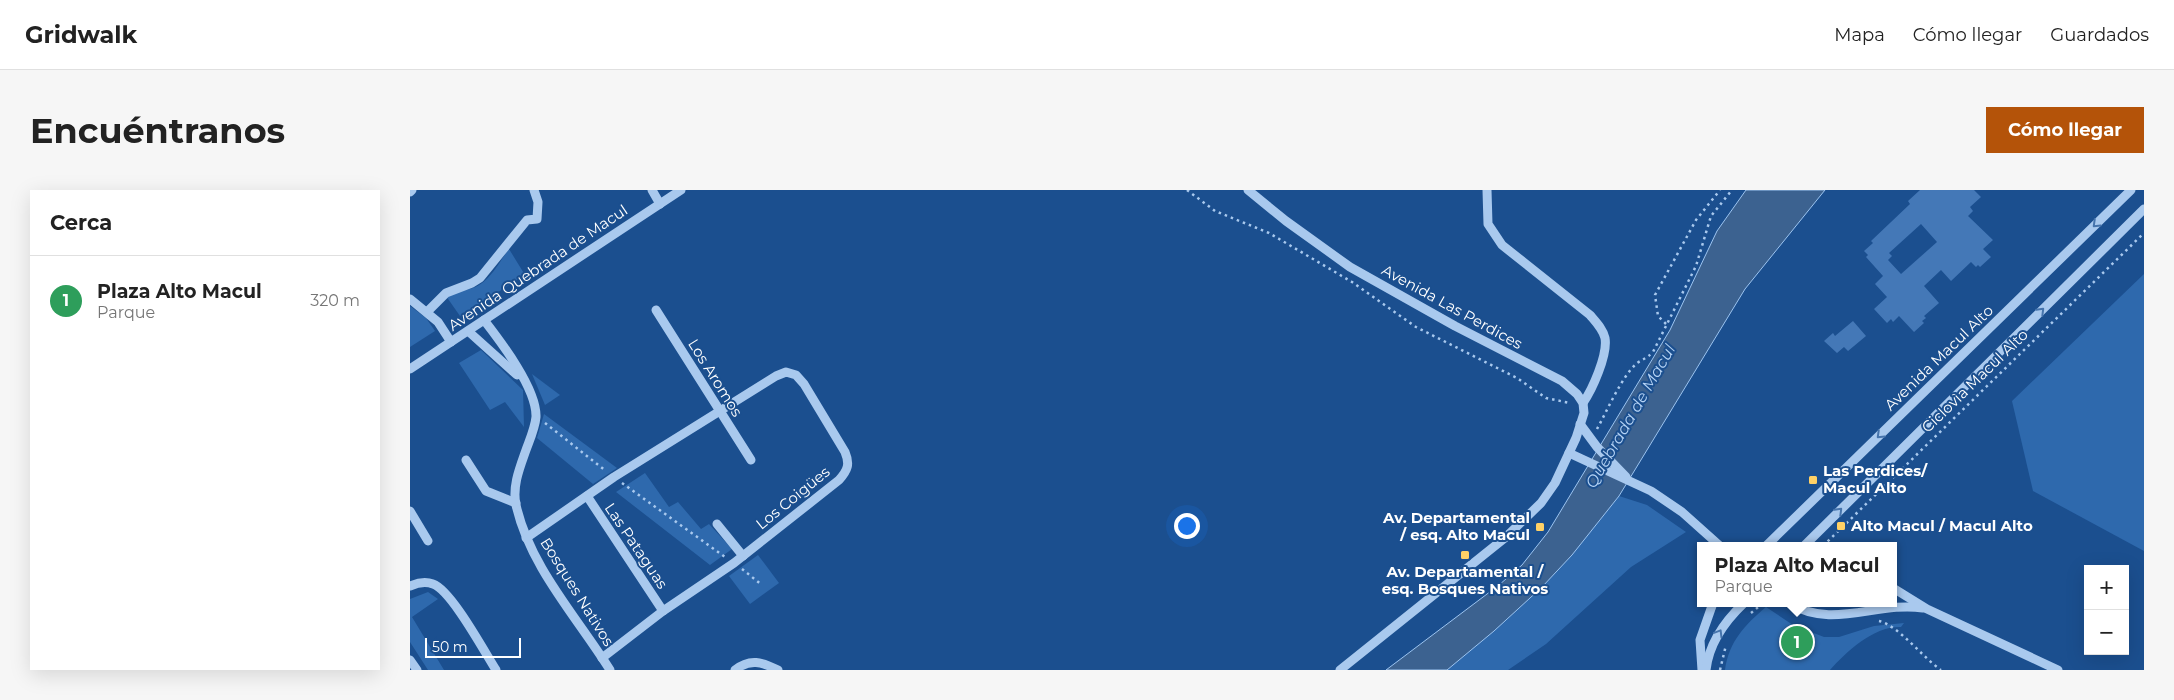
<!DOCTYPE html>
<html lang="es">
<head>
<meta charset="utf-8">
<style>
  :root { --surface:#fff; --page:#f6f6f6; --text:#222; --muted:#767676; --line:#e0e0e0; --accent:#b45309 }
  body { margin:0; font-family:Montserrat,sans-serif; background:var(--page); color:var(--text) }
  .controls { position:absolute; right:15px; bottom:15px; display:grid; overflow:hidden; border-radius:0px; box-shadow:0 5px 20px #0002 }
  .controls button { width:45px; height:45px; display:grid; place-items:center; padding:0; border:0; border-bottom:1px solid var(--line); background:var(--surface); color:var(--text); font:25px sans-serif }
  .scale { position:absolute; left:15px; bottom:12px; width:96px; box-sizing:border-box; padding-left:5px; border:2px solid #fff; border-top:0; font-size:14px; line-height:18px; white-space:nowrap; color:#fff; -webkit-text-stroke:4px #1b4f8f; paint-order:stroke }
  .you { position:absolute; left:776px; top:335px; width:18px; height:18px; margin:-12px; border:4px solid #fff; border-radius:50%; background:#1a73e8; box-shadow:0 0 0 8px #1a73e833 }
  .badge { display:grid; place-items:center; width:32px; height:32px; border-radius:50%; background:var(--accent); color:#fff; font-size:16px; font-weight:700 }
  .pin { position:absolute; translate:-50% -50%; border:2px solid #fff; box-shadow:0 1px 5px #0006 }
  .popup { position:absolute; left:1287px; top:352px; width:200px; height:65px; box-sizing:border-box; display:grid; place-content:center; border-radius:0px; background:var(--surface); filter:drop-shadow(0 1px 4px #0005); font-size:16px; white-space:nowrap; color:var(--muted) }
  .popup b { font-size:19px; color:var(--text) }
  .popup::after { content:''; position:absolute; left:50%; top:100%; margin-left:-10px; border:10px solid transparent; border-top-color:var(--surface) }
  .list { margin:0; padding:0; list-style:none }
  h2 { display:flex; justify-content:space-between; align-items:center; height:65px; margin:0; padding:0 20px; font-size:21px }
  h2 small { font-size:16px; font-weight:400; color:var(--muted) }
  .list li { display:grid; grid-template-columns:32px 1fr auto; gap:15px; align-items:center; box-sizing:border-box; height:90px; padding:0 20px; border-top:1px solid var(--line) }
  .list b { display:block; font-size:19px; white-space:nowrap }
  .list p { margin:0; font-size:16px; white-space:nowrap; color:var(--muted) }
  .list em { font-size:16px; font-style:normal; color:var(--muted) }
  .map { position:relative; flex:none; width:1734px; height:480px; overflow:hidden; border-radius:0px }
  header { display:flex; align-items:center; gap:30px; box-sizing:border-box; height:70px; padding:0 25px; background:var(--surface); border-bottom:1px solid var(--line) }
  header strong { font-size:24px }
  nav { display:flex; gap:28px; margin-inline-start:auto; font-size:18px }
  .intro { display:flex; align-items:center; justify-content:space-between; box-sizing:border-box; height:120px; padding:0 30px }
  h1 { margin:0; font-size:35px }
  .button { padding:12px 22px; border-radius:0px; background:var(--accent); color:#fff; font-size:18px; font-weight:700 }
  main { display:flex; gap:30px; padding:0 30px }
  aside { flex:1; background:var(--surface); border-radius:0px; box-shadow:0 5px 20px #0002 }
  .map>svg:first-child { display:block }
  .green { fill:#2e69ad }
  .water { fill:#3c6290; stroke:#9cc4f0 }
  .building { fill:#4478b7; fill-rule:evenodd }
  .lines { fill:none; stroke-linecap:round; stroke-linejoin:round }
  .path { stroke:#a9c9ee; stroke-width:2.5; stroke-dasharray:2.5 4; stroke-linecap:butt }
  .minor { stroke:#a9c9ee; stroke-width:9 }
  .oneway { stroke:#4674ac }
  .poi-dot { fill:#ffd166; stroke:#1b4f8f; stroke-width:2 }
  .labels { text-anchor:middle; stroke-width:4; stroke-linejoin:round; paint-order:stroke }
  .street-label { font-size:15px; fill:#fff; stroke:#1b4f8f }
  .poi-label { font-size:15px; font-weight:bold; fill:#fff; stroke:#1b4f8f; text-anchor:start }
  .water-label { font-size:16px; font-style:italic; fill:#b5d3f5; stroke:#1b4f8f }
</style>
</head>
<body>
<header>
<strong>Gridwalk</strong>
<nav><a>Mapa</a><a>Cómo llegar</a><a>Guardados</a></nav>
</header>
<div class="intro"><h1>Encuéntranos</h1><a class="button">Cómo llegar</a></div>
<main>
<aside>
<h2>Cerca<small></small></h2>
<ul class="list">
<li><span class="badge" style="background:#2e9e5b">1</span><div><b>Plaza Alto Macul</b><p>Parque</p></div><em>320 m</em></li>
</ul>
</aside>
<div class="map">
<svg width="1734" height="480" viewBox="0 0 1734 480">
  <rect width="100%" height="100%" fill="#1b4f8f"/>
  <g class="green">
    <path d="M99 59 115 85 50 126 36 106C45 100 54 101 63 98 80 92 89 72 99 59Z"/>
    <polygon points="1734,84 1734,361 1623,301 1602,211"/>
    <polygon points="0,116 16,128 25,141 0,157"/>
    <polygon points="71,160 113,200 114,237 95,212 80,220 49,173"/>
    <polygon points="122,184 150,205 135,215"/>
    <polygon points="134,224 207,278 183,294 127,248"/>
    <polygon points="235,283 259,317 268,312 291,339 299,334 322,359 300,375 206,302"/>
    <path d="M1209 306 1237 315 1276 342 1221 377 1136 454 1098 480H1037C1099 429 1159 370 1209 306Z"/>
    <polygon points="348,365 369,393 340,414 319,386"/>
    <polygon points="18,402 28,409 2,427 34,480 18,480 0,452 0,409"/>
    <path d="M1356 417 1383 435 1414 447H1429L1464 436 1494 433 1491 437C1464 436 1437 461 1420 480H1315C1319 451 1335 435 1356 417Z"/>
  </g>
  <polygon class="water" points="1336,0 1415,0 1335,99 1209,306 1162,365 1132,397 1084,441 1037,480 976,480 1089,395 1112,375 1138,342 1260,140 1307,41"/>
  <g class="building">
    <path d="M1510 0H1564L1571 7 1560 17 1563 21 1558 26 1583 50 1573 59 1581 67 1570 77 1568 75 1566 77 1561 72 1541 91 1531 80 1514 96 1529 113 1514 126 1516 128 1512 131 1514 133 1504 142 1489 126 1483 132 1481 129 1477 133 1464 119 1477 107 1465 94 1473 86 1456 67 1458 65 1454 61 1463 53 1461 51 1500 14 1498 11ZM1511 34 1527 52 1491 84 1478 70 1482 66 1479 63Z"/>
    <polygon points="1443,131 1456,146 1438,161 1434,157 1427,163 1414,151 1423,143 1425,146"/>
  </g>
  <g class="lines">
    <g class="path">
      <polyline points="777,0 805,21 859,43 942,92 1006,137 1107,188 1136,208 1160,213"/>
      <polyline points="1256,134 1248,126 1245,105 1286,30 1310,0"/>
      <polyline points="135,233 196,281"/>
      <path d="M1187 239C1197 221 1212 186 1227 173 1233 169 1236 169 1243 162L1286 76 1301 26 1322 0"/>
      <polyline points="212,293 315,367"/>
      <polyline points="1413,356 1734,43"/>
      <polyline points="332,379 352,395"/>
      <polyline points="1341,423 1353,413"/>
      <path d="M1469 431C1489 436 1512 467 1531 480"/>
      <polyline points="1310,480 1316,455"/>
    </g>
    <g class="minor">
      <polyline points="242,0 250,14"/>
      <polyline points="838,0 876,31 940,77 1045,136 1152,191 1167,204 1173,213 1174,223 1166,248 1145,293 1131,313 1096,347 930,480"/>
      <path d="M1077 0 1078 34 1092 55 1180 125C1186 132 1193 139 1195 148 1198 165 1182 200 1173 213"/>
      <polyline points="0,2 2,0"/>
      <polyline points="0,109 28,132 41,152"/>
      <polyline points="246,120 341,270"/>
      <polyline points="17,122 36,103 62,93 70,88 117,30 127,29 128,12 124,0"/>
      <path d="M74 130C91 152 127 199 126 227 125 238 120 249 116 260 110 277 102 296 106 315 120 377 167 427 200 480"/>
      <polyline points="58,141 107,185"/>
      <polyline points="0,179 271,0"/>
      <polyline points="1170,234 1187,257 1216,287"/>
      <polyline points="1159,263 1241,301 1272,322 1310,356"/>
      <polyline points="56,270 76,301 106,313"/>
      <polyline points="177,306 253,421"/>
      <polyline points="0,321 18,351"/>
      <polyline points="307,334 333,366"/>
      <path d="M116 348 204 287 366 186 376 182 386 185 394 194 435 262C440 274 438 280 429 290L324 373 253 421 192 468"/>
      <polyline points="1356,356 1721,0"/>
      <polyline points="1394,356 1734,19"/>
      <path d="M0 396C7 393 15 391 23 394 41 400 74 461 86 480"/>
      <polyline points="1483,398 1517,419 1648,480"/>
      <path d="M1379 413C1422 440 1467 411 1513 418"/>
      <polyline points="0,470 7,480"/>
      <path d="M325 480C340 468 352 472 368 480"/>
      <polyline points="1292,480 1290,450 1303,413"/>
      <path d="M1296 480C1299 453 1315 431 1334 413"/>
    </g>
  </g>
  <defs><path id="oneway-chevron" d="M-2-3.5L2.5 0L-2 3.5" fill="none" stroke-width="1.6" stroke-linecap="round" stroke-linejoin="round" transform="scale(1.25)"/></defs>
  <g class="oneway">
    <use href="#oneway-chevron" transform="translate(1686 34) rotate(136)"/>
    <use href="#oneway-chevron" transform="translate(1631 121) rotate(-45)"/>
    <use href="#oneway-chevron" transform="translate(1470 245) rotate(136)"/>
    <use href="#oneway-chevron" transform="translate(1429 321) rotate(-45)"/>
    <use href="#oneway-chevron" transform="translate(1309 443) rotate(-59)"/>
  </g>
  <g class="poi-dot">
    <rect x="1398" y="285" width="10" height="10" rx="2.5"/>
    <rect x="1426" y="331" width="10" height="10" rx="2.5"/>
    <rect x="1125" y="332" width="10" height="10" rx="2.5"/>
    <rect x="1050" y="360" width="10" height="10" rx="2.5"/>
  </g>
  <g class="labels">
    <g class="street-label">
      <text transform="translate(128 78) rotate(-34)" y="5">Avenida Quebrada de Macul</text>
      <text transform="translate(1042 117) rotate(29)" y="5">Avenida Las Perdices</text>
      <text transform="translate(1529 168) rotate(-44)" y="5">Avenida Macul Alto</text>
      <text transform="translate(305 188) rotate(58)" y="5">Los Aromos</text>
      <text transform="translate(1565 191) rotate(-44)" y="5">Ciclovìa Macul Alto</text>
      <text transform="translate(383 308) rotate(-39)" y="5">Los Coigües</text>
      <text transform="translate(226 356) rotate(56)" y="5">Las Pataguas</text>
      <text transform="translate(167 402) rotate(58)" y="5">Bosques Nativos</text>
    </g>
    <g class="poi-label">
      <text x="1413" y="286">Las Perdices/<tspan x="1413" dy="17">Macul Alto</tspan></text>
      <text x="1120" y="333" text-anchor="end">Av. Departamental<tspan x="1120" dy="17">/ esq. Alto Macul</tspan></text>
      <text x="1441" y="341">Alto Macul / Macul Alto</text>
      <text x="1055" y="387" text-anchor="middle">Av. Departamental /<tspan x="1055" dy="17">esq. Bosques Nativos</tspan></text>
    </g>
    <g class="water-label">
      <text transform="translate(1220 226) rotate(-60)" y="6">Quebrada de Macul</text>
    </g>
  </g>
</svg>
<div class="controls">
<button>+</button>
<button>−</button>
</div>
<div class="scale">50 m</div>
<div class="you"></div>
<div class="pin badge" style="left:1387px;top:452px;background:#2e9e5b">1</div>
<div class="popup"><b>Plaza Alto Macul</b>Parque</div>
</div>
</main>
</body>
</html>
